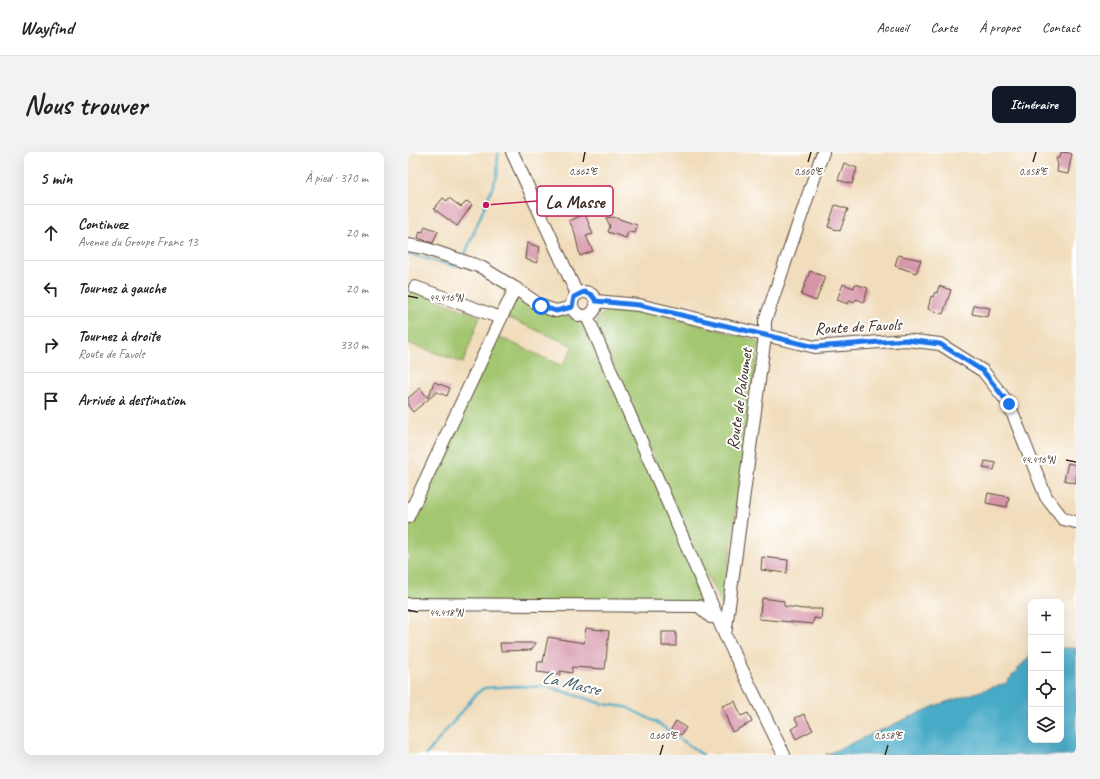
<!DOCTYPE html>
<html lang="fr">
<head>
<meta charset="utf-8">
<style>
  :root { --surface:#fff; --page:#f2f2f2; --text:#222; --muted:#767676; --line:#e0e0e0; --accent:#111827 }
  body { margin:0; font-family:Caveat,sans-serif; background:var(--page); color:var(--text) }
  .controls { position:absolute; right:12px; bottom:12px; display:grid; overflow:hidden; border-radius:8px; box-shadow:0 4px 16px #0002 }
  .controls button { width:36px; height:36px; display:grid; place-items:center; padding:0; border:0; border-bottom:1px solid var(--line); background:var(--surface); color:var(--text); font:20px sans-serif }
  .stop { position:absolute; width:12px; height:12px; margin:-9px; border:3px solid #1a73e8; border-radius:50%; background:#fff }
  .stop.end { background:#1a73e8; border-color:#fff; box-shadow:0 1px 4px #0008 }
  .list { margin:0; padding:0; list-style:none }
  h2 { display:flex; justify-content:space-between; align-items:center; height:52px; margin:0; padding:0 16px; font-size:17px }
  h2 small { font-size:13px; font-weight:400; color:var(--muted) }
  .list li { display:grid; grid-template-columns:26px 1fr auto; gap:12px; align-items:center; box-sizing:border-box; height:56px; padding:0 16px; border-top:1px solid var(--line) }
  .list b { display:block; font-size:15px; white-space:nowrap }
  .list p { margin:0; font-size:13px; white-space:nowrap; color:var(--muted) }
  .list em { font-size:13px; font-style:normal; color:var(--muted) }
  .icon { flex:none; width:22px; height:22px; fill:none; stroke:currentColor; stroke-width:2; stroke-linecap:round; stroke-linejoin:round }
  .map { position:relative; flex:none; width:668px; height:603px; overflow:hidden; border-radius:8px }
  header { display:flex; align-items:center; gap:24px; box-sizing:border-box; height:56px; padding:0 20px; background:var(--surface); border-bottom:1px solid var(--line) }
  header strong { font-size:19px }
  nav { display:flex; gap:22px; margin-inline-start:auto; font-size:14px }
  .intro { display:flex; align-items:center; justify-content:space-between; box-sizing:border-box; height:96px; padding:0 24px }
  h1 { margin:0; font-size:28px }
  .button { padding:10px 18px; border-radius:8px; background:var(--accent); color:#fff; font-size:14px; font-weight:700 }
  main { display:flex; gap:24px; padding:0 24px }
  aside { flex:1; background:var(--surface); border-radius:8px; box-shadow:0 4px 16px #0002 }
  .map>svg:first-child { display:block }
  .green { fill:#a3c670; stroke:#6f7847 }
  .water { fill:#47aac7; stroke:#416a72 }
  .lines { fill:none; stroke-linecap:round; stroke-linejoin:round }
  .stream { stroke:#47aac7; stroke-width:2.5 }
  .building { fill:#d694a9 }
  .minor-casing { stroke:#564536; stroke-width:14 }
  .minor { stroke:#fff; stroke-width:12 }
  .route { stroke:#1a73e8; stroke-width:5 }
  .ticks { fill:none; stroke:#3b2a1e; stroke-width:1.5 }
  .labels { text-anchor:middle; stroke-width:4; stroke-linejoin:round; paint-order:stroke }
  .street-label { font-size:17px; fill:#3b2a1e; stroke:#fff }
  .water-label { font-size:18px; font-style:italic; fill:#405d62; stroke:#fff }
  .ticks-label { font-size:10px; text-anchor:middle; fill:#3b2a1e; stroke:#fff; stroke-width:4; stroke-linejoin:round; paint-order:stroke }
  .leader { fill:none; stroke:#c2185b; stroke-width:1.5 }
  .callout-dot { fill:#c2185b; stroke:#fff; stroke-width:1.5 }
  .callout { fill:#fff; stroke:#c2185b; stroke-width:1.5 }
  .callout-label { font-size:18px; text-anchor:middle; font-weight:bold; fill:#3b2a1e }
</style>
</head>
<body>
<header>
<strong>Wayfind</strong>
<nav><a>Accueil</a><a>Carte</a><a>À propos</a><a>Contact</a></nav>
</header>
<div class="intro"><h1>Nous trouver</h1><a class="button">Itinéraire</a></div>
<main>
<aside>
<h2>5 min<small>À pied · 370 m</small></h2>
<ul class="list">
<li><svg class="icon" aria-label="ahead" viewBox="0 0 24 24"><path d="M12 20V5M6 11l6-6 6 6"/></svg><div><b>Continuez</b><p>Avenue du Groupe Franc 13</p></div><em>20 m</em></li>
<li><svg class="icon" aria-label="left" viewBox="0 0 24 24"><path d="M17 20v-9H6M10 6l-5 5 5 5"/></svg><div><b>Tournez à gauche</b></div><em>20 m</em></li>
<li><svg class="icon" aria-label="right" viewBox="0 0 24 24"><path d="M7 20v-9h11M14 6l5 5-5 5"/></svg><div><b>Tournez à droite</b><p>Route de Favols</p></div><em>330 m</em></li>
<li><svg class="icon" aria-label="arrive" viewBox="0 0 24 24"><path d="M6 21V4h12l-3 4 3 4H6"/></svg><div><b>Arrivée à destination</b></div></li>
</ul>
</aside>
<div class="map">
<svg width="668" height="603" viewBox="0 0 668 603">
  <rect width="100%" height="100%" fill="#fff"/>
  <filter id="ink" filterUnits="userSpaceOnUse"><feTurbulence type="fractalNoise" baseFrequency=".025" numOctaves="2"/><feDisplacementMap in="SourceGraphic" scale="8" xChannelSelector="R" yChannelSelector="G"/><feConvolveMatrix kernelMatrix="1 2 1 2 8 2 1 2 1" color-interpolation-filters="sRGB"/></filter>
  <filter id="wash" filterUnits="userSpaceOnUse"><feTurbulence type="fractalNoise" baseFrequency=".012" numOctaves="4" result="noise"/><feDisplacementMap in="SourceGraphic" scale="16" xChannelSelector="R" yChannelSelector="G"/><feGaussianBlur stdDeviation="0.9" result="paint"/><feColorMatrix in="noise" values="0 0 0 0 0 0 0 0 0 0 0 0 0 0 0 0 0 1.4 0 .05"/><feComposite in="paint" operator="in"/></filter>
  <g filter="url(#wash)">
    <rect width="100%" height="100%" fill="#f1ddbc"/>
    <g class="green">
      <polygon points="107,136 148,159 183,175 305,455 0,452 0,365 85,182 154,214 165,194 94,163"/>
      <polygon points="2,138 72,164 55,211 0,191 0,145"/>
      <polygon points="200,158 234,158 351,189 315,455 280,385 188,175 190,166"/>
    </g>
    <polygon class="water" points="653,496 668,496 668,603 417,603 529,553 598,531 623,502 623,588 653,588"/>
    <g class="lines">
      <g class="stream">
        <polyline points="0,102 47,114 49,111"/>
        <polyline points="54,106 58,100 89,24 90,0"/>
        <polyline points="18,603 68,542 76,536 110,534 141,535 195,552 218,555 248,570 295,603"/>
      </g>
    </g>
    <g id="blocks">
      <g class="building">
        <polygon points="653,0 664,1 660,22 649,20 650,13 648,6 652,6"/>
        <polygon points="436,11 449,16 444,32 430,28"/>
        <polygon points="35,46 39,49 41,46 53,55 59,49 64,53 49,74 26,57"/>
        <polygon points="427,53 440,57 432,79 420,75"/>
        <polygon points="177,62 185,82 178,84 185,99 172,104 166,78 161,69"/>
        <polygon points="205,65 229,73 227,81 220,80 218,86 200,80 202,74 198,66"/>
        <polygon points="17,74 30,79 25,91 10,86 12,79 15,80"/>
        <polygon points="119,91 132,95 129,111 117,107"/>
        <polygon points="490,103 513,108 508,121 487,114"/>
        <polygon points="402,119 417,125 408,149 393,143"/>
        <polygon points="435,132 446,136 447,132 460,136 456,150 448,147 446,150 442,148 440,152 429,148"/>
        <polygon points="531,134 543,138 535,162 520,157 523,144 525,145 527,140 529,141"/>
        <polygon points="566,153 582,156 580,165 564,162"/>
        <polygon points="26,230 42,236 39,244 29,240 5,260 0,254 0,246 12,236 20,246"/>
        <polygon points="577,309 588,311 586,318 575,316"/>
        <polygon points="660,311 668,313 668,331 656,328"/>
        <polygon points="580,341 601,345 599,355 578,351"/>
        <polygon points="354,405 380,408 379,421 353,418"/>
        <polygon points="354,446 376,449 376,454 395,457 414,457 413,467 406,466 405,472 351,467"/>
        <polygon points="178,476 201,479 197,517 164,515 164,521 152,519 152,523 129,520 130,510 135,510 140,485 176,491"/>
        <rect x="254" y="480" width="14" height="14"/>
        <polygon points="92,491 128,491 123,498 93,499"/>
        <polygon points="327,549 333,564 340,561 344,570 324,580 314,554"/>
        <polygon points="396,562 405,578 388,587 383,577 391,573 387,566"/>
        <polygon points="268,569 278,576 273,583 263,577"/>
      </g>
    </g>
  </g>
  <g filter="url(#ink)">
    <use href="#blocks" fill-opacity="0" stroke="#564536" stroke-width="1"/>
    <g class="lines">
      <g class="minor-casing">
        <g id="minor">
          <polyline points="104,0 169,142"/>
          <polyline points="0,93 16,96 73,115 107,136 133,154 148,159 164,155"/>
          <polyline points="7,135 93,166"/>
          <circle cx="176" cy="152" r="12"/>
          <polyline points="188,149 231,153 407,195 498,188 532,192 575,219 601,252 638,345 655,367 668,370"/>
          <polyline points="179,164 317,483 376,603"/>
          <polyline points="0,365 107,136"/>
          <polyline points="0,452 291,454 303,465 310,465"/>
          <polyline points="317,483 357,184 357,169 415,0"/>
        </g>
      </g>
      <use href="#minor" class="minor"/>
    </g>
  </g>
  <g class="lines" filter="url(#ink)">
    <polyline class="route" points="133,154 148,159 164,155 166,145 176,140 184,143 188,149 231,153 407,195 498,188 532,192 575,219 601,252"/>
  </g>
  <path class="ticks" d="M175 10 177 0M400 10 403 0M625 10 628 0M0 144 10 146M658 308 668 310M0 458 10 460M252 603 255 593M477 603 480 593"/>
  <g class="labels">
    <g class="street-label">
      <text transform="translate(450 174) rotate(-3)" y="6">Route de Favols</text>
      <text transform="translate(331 247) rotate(-82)" y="6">Route de Paloumet</text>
    </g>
    <g class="water-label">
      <text transform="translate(163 531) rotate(13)" y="6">La Masse</text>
    </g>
  </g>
  <g class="ticks-label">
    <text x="175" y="23">0.662°E</text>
    <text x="400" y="23">0.660°E</text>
    <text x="625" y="23">0.658°E</text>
    <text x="38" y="149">44.416°N</text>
    <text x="630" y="311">44.416°N</text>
    <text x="38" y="464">44.418°N</text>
    <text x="255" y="587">0.660°E</text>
    <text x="480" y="587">0.658°E</text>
  </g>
  <path class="leader" d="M78 53L129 49"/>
  <circle class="callout-dot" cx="78" cy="53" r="4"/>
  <rect class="callout" x="129" y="34" width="76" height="30" rx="4"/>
  <g class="callout-label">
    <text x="167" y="56">La Masse</text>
  </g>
</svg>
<div class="controls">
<button>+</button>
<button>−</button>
<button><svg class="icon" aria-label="locate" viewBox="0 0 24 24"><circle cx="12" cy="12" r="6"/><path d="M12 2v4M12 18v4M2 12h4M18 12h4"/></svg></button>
<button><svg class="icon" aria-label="layers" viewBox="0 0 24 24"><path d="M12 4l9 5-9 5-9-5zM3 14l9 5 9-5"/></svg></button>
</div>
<div class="stop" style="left:133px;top:154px"></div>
<div class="stop end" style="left:601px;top:252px"></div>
</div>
</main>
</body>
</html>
